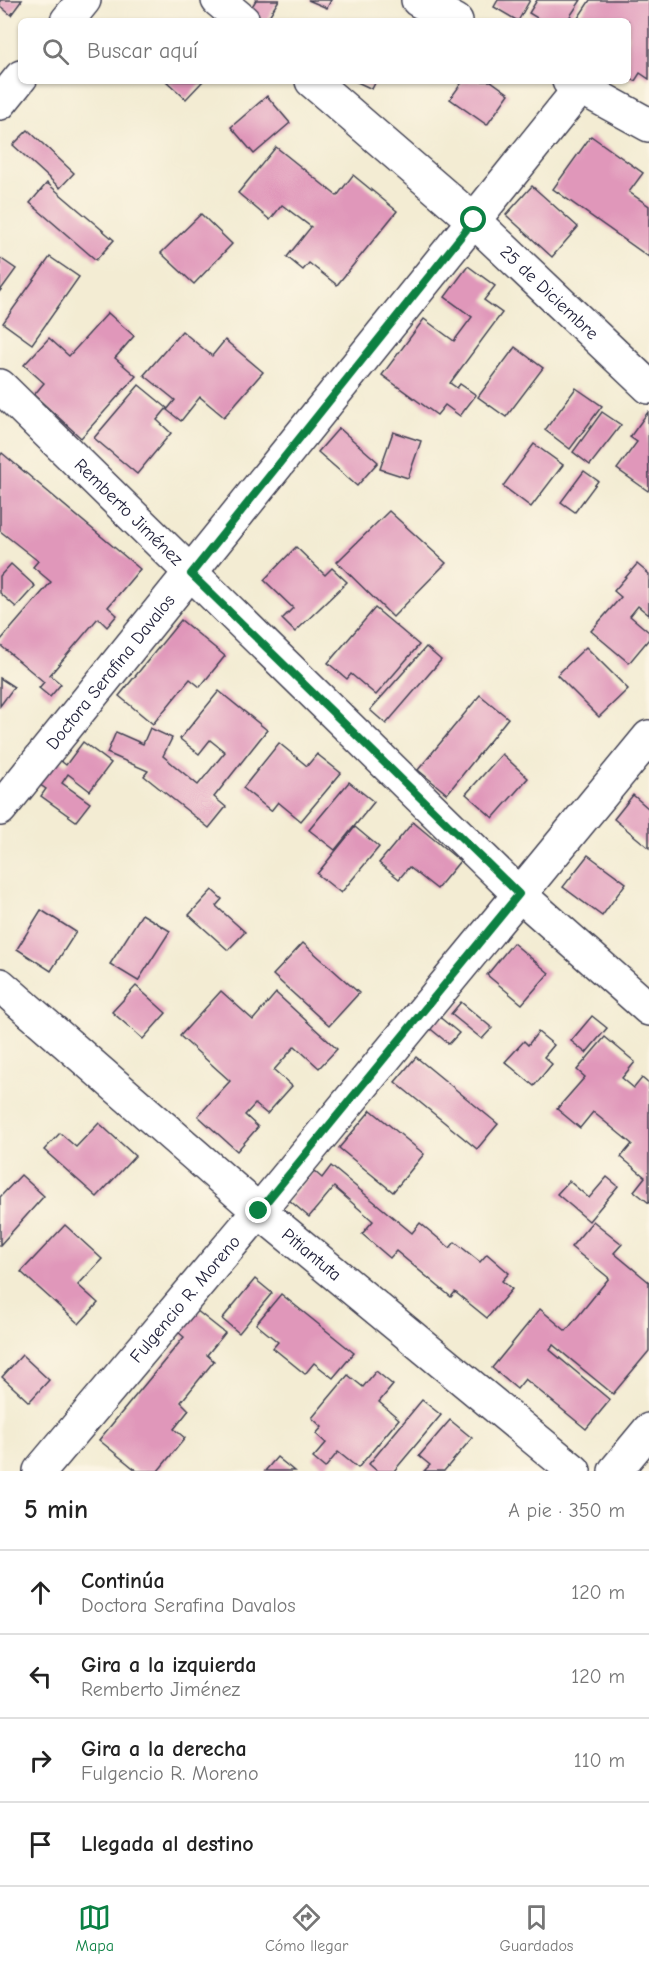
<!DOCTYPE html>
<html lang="es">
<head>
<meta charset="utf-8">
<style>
  :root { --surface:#fff; --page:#f2f2f2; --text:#222; --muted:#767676; --line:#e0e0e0; --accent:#0b8043 }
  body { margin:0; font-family:"Comic Neue",sans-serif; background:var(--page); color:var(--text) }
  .stop { position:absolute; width:18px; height:18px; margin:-14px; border:4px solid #0b8043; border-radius:50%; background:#fff }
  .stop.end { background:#0b8043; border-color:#fff; box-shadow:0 2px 6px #0008 }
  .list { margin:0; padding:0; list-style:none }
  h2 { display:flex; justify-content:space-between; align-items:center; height:78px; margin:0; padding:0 24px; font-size:26px }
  h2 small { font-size:20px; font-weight:400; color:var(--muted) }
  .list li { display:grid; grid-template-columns:39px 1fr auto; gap:18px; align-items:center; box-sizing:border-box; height:84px; padding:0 24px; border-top:2px solid var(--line) }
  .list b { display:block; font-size:22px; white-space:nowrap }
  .list p { margin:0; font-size:20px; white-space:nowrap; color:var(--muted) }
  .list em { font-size:20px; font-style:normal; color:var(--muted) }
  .icon { flex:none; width:33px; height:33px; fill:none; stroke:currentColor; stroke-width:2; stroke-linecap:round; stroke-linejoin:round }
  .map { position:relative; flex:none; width:649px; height:1471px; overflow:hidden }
  .search { position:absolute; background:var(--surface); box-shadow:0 2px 4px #0004; left:18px; right:18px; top:18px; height:66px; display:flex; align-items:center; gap:15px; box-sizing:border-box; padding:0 21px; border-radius:9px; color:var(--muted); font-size:22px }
  .sheet { height:414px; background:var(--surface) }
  nav { display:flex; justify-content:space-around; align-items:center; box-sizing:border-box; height:84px; border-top:2px solid var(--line); background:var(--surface); font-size:16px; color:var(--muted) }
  nav a { display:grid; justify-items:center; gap:3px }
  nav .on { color:var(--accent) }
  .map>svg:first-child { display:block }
  .building { fill:#e097ba }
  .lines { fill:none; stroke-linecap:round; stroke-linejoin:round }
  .minor-casing { stroke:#414052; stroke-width:36 }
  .minor { stroke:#fff; stroke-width:33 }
  .route { stroke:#0b8043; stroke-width:8 }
  .labels { text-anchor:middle; stroke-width:6; stroke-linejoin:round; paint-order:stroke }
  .street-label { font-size:18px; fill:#22223b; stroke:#fcf5e5 }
</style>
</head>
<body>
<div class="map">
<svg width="649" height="1471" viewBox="0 0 649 1471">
  <rect width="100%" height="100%" fill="#fcf5e5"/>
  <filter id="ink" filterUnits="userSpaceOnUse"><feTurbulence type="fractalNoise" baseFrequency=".0167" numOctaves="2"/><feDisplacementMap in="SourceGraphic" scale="12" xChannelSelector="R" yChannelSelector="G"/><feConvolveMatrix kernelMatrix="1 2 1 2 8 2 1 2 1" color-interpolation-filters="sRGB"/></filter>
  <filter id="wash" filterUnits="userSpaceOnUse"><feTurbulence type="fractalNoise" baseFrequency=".008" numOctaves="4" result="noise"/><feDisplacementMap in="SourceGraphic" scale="24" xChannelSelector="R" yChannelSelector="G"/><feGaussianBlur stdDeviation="1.35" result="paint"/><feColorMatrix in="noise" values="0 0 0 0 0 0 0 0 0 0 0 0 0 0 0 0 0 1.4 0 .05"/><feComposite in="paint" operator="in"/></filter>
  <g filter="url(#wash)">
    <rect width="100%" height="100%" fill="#f3ecd3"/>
    <g id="blocks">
      <g class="building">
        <polygon points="0,0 22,0 11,15 0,6"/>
        <polygon points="256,0 279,0 266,21 248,13"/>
        <polygon points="308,0 331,0 327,8"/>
        <polygon points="498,0 530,0 518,21 494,7"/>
        <polygon points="537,0 581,0 567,21 542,21 529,13"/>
        <polygon points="590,0 649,0 649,79 640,73 635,81 628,77 628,21 576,21"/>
        <polygon points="166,81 203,81 186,99"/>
        <polygon points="355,81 376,81 372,89"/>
        <polygon points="463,81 491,81 509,94 487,125 450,99"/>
        <polygon points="267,96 290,123 254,154 231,127"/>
        <polygon points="28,130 74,173 60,188 13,145"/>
        <polygon points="591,136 643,173 629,192 649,206 649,257 553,189"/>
        <polygon points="276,147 337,196 353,175 397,211 337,285 309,263 303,270 287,257 311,227 282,205 270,220 238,193"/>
        <polygon points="47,183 114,240 96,260 30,203"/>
        <polygon points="532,186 578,227 552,257 506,215"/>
        <polygon points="201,214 232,244 194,284 161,253"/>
        <polygon points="50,257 79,277 32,344 3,323"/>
        <polygon points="0,258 16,269 0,291"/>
        <polygon points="468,266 495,286 484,300 502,313 450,383 457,388 460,384 476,395 460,416 445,405 437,415 382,375 424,319 454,341 472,317 445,297"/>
        <polygon points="108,313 134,336 115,358 136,376 81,438 34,395 44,383 24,365 49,338 69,356"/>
        <polygon points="182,331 212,356 225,340 263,372 224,417 200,397 181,421 167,410 175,400 144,375"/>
        <polygon points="515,347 543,368 506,417 478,397"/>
        <polygon points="139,385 167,408 157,420 171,433 137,474 94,438"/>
        <polygon points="576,388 602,406 570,449 545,430"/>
        <polygon points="602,412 621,425 590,465 573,452"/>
        <polygon points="648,412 649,489 648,491 617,469 637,442 630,437"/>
        <polygon points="339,428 378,462 357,486 318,452"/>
        <polygon points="393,432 421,441 408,478 380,469"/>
        <polygon points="534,444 563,465 531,507 503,486"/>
        <polygon points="2,453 140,569 108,607 117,615 107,627 98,618 50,675 61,684 50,697 39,688 44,682 0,645 0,641 51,582 33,567 38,561 0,531 0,456"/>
        <polygon points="584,471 598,481 575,512 561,502"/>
        <polygon points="389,511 446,563 393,617 337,562"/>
        <polygon points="296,547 325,575 332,568 347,582 295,632 282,619 293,608 264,580"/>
        <polygon points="11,564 35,586 16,607 0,593 0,576"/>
        <polygon points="637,564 649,574 649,615 638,606 630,616 649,632 649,639 629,663 591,631 621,597 614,591"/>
        <polygon points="375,608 419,645 376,695 351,674 347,679 328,663"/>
        <polygon points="181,620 225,656 200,687 190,679 153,724 119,696"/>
        <polygon points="426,647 441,660 386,724 370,710"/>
        <polygon points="586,647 628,689 599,717 557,675"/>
        <polygon points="0,678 14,687 0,706"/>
        <polygon points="219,691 267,730 214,797 226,807 209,828 144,776 148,771 107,753 116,732 143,744 150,728 172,738 163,756 198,785 225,752 210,740 199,754 180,739"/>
        <polygon points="480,695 508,718 447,794 418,770"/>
        <polygon points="83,742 111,763 90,791 68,774 62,783 90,803 76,821 41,796 46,789 33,780 52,754 66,765"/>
        <polygon points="279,743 307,766 317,754 341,773 301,821 278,802 271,811 243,788"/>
        <polygon points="502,754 528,778 493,818 466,794"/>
        <polygon points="349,782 374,802 335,850 309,830"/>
        <polygon points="633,795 649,809 649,848 614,819"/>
        <polygon points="413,822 460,861 437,889 409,867 399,879 379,863"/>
        <polygon points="355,827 379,847 341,893 317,874"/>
        <polygon points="588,855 626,883 602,916 563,887"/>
        <polygon points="212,890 222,899 216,906 245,932 228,950 189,915"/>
        <polygon points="41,910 76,932 51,971 17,949"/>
        <polygon points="142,914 170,931 138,981 110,964"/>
        <polygon points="303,943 359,993 329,1026 273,975"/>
        <polygon points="513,943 549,973 522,1004 487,975"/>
        <polygon points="136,986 166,1013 143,1039 112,1012"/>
        <polygon points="221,991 253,1020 276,993 337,1049 319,1068 295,1046 274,1070 292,1086 267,1114 255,1104 245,1115 258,1127 237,1151 198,1116 230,1081 180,1036"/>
        <polygon points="461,1002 492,1028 482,1039 451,1014"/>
        <polygon points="437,1015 459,1033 449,1044 427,1026"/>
        <polygon points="592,1016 607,1028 586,1053 571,1041"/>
        <polygon points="538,1032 554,1045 544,1057 552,1064 534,1086 505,1062 524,1041 528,1045"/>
        <polygon points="605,1037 635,1062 622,1078 634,1088 642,1078 649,1084 649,1203 634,1191 645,1177 621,1157 632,1144 593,1112 580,1128 557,1109 585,1077 577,1070"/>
        <polygon points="416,1057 498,1124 477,1149 395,1082"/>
        <polygon points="371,1110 424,1154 393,1192 339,1148"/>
        <polygon points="99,1123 135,1156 97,1197 44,1150 60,1133 76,1147"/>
        <polygon points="331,1166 412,1233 420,1223 450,1248 455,1242 480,1262 487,1254 509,1273 502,1281 512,1289 487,1318 455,1292 451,1297 396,1251 390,1258 362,1234 373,1221 334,1187 309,1217 289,1200 314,1171 322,1178"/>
        <polygon points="21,1175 44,1196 0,1245 0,1197"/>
        <polygon points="607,1177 618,1186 589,1221 557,1194 569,1181 589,1198"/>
        <polygon points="593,1221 622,1244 614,1253 649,1282 649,1351 613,1394 553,1345 550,1350 610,1400 586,1429 525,1379 517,1389 492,1368 540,1309 566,1331 609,1278 571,1247"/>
        <polygon points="65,1225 102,1259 78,1285 98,1303 79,1324 21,1272"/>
        <polygon points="255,1279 272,1293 239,1333 222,1319"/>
        <polygon points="281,1294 354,1353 333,1378 314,1363 305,1374 273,1348 278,1342 256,1324"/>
        <polygon points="196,1310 225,1333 207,1355 214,1361 181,1402 189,1410 174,1429 185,1438 158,1471 137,1471 99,1440 184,1337 178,1332"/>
        <polygon points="22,1355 49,1380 29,1402 2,1377"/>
        <polygon points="376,1371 393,1385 379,1402 399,1419 358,1468 338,1452 325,1468 313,1458 326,1443 316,1434 322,1427 312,1418 348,1375 363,1387"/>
        <polygon points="422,1400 441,1415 394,1471 377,1471 369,1464"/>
        <polygon points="450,1420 472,1438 444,1471 424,1471 430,1465 419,1456"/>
        <polygon points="277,1457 294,1471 265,1471"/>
      </g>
    </g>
  </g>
  <g filter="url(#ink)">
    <use href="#blocks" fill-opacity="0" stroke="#414052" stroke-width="1.5"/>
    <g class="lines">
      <g class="minor-casing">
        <g id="minor">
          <polyline points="218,0 243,21"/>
          <polyline points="418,0 456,21"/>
          <polyline points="67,21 84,0"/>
          <path id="s1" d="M312 81 474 221 649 387"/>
          <polyline points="569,81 649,125"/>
          <polyline points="0,103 21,77"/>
          <path id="s2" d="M0 386 519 894 649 1009"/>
          <path id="s3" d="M0 809 581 87"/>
          <path id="s4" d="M0 985 259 1211 574 1471"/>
          <path id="s5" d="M40 1471 259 1211 649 737"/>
          <polyline points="615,1471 649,1430"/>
        </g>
      </g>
      <use href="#minor" class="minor"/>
    </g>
  </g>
  <g class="lines" filter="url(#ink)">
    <polyline class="route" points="259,1211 519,894 191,574 474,220"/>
  </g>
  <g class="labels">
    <g class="street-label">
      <text dy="6" stroke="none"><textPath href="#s1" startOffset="318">25 de Diciembre</textPath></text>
      <text dy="6" stroke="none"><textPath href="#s2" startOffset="180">Remberto Jiménez</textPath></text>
      <text dy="6" stroke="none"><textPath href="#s3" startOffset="176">Doctora Serafina Davalos</textPath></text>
      <text dy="6" stroke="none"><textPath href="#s4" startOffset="412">Pitiantuta</textPath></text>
      <text dy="6" stroke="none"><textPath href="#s5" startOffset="225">Fulgencio R. Moreno</textPath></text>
    </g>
  </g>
</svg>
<div class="stop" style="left:474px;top:220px"></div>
<div class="stop end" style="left:259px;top:1211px"></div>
<div class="search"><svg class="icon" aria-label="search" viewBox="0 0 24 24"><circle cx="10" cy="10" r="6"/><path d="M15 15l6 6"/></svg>Buscar aquí</div>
</div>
<section class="sheet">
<h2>5 min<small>A pie · 350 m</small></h2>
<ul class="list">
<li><svg class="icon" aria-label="ahead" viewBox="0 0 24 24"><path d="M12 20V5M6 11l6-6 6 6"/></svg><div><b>Continúa</b><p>Doctora Serafina Davalos</p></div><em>120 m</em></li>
<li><svg class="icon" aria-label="left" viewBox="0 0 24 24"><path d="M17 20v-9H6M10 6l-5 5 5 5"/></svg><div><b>Gira a la izquierda</b><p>Remberto Jiménez</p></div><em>120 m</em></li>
<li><svg class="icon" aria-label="right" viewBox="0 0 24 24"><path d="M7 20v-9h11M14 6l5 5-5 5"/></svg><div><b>Gira a la derecha</b><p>Fulgencio R. Moreno</p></div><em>110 m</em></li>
<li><svg class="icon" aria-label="arrive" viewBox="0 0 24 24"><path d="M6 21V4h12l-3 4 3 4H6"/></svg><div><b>Llegada al destino</b></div></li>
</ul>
</section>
<nav>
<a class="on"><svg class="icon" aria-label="map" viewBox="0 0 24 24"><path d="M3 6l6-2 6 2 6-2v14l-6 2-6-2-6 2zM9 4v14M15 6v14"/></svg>Mapa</a>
<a><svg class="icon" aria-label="directions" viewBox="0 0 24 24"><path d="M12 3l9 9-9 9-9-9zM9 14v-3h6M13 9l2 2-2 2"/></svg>Cómo llegar</a>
<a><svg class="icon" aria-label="saved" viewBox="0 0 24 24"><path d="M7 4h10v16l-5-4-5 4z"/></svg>Guardados</a>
</nav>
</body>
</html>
